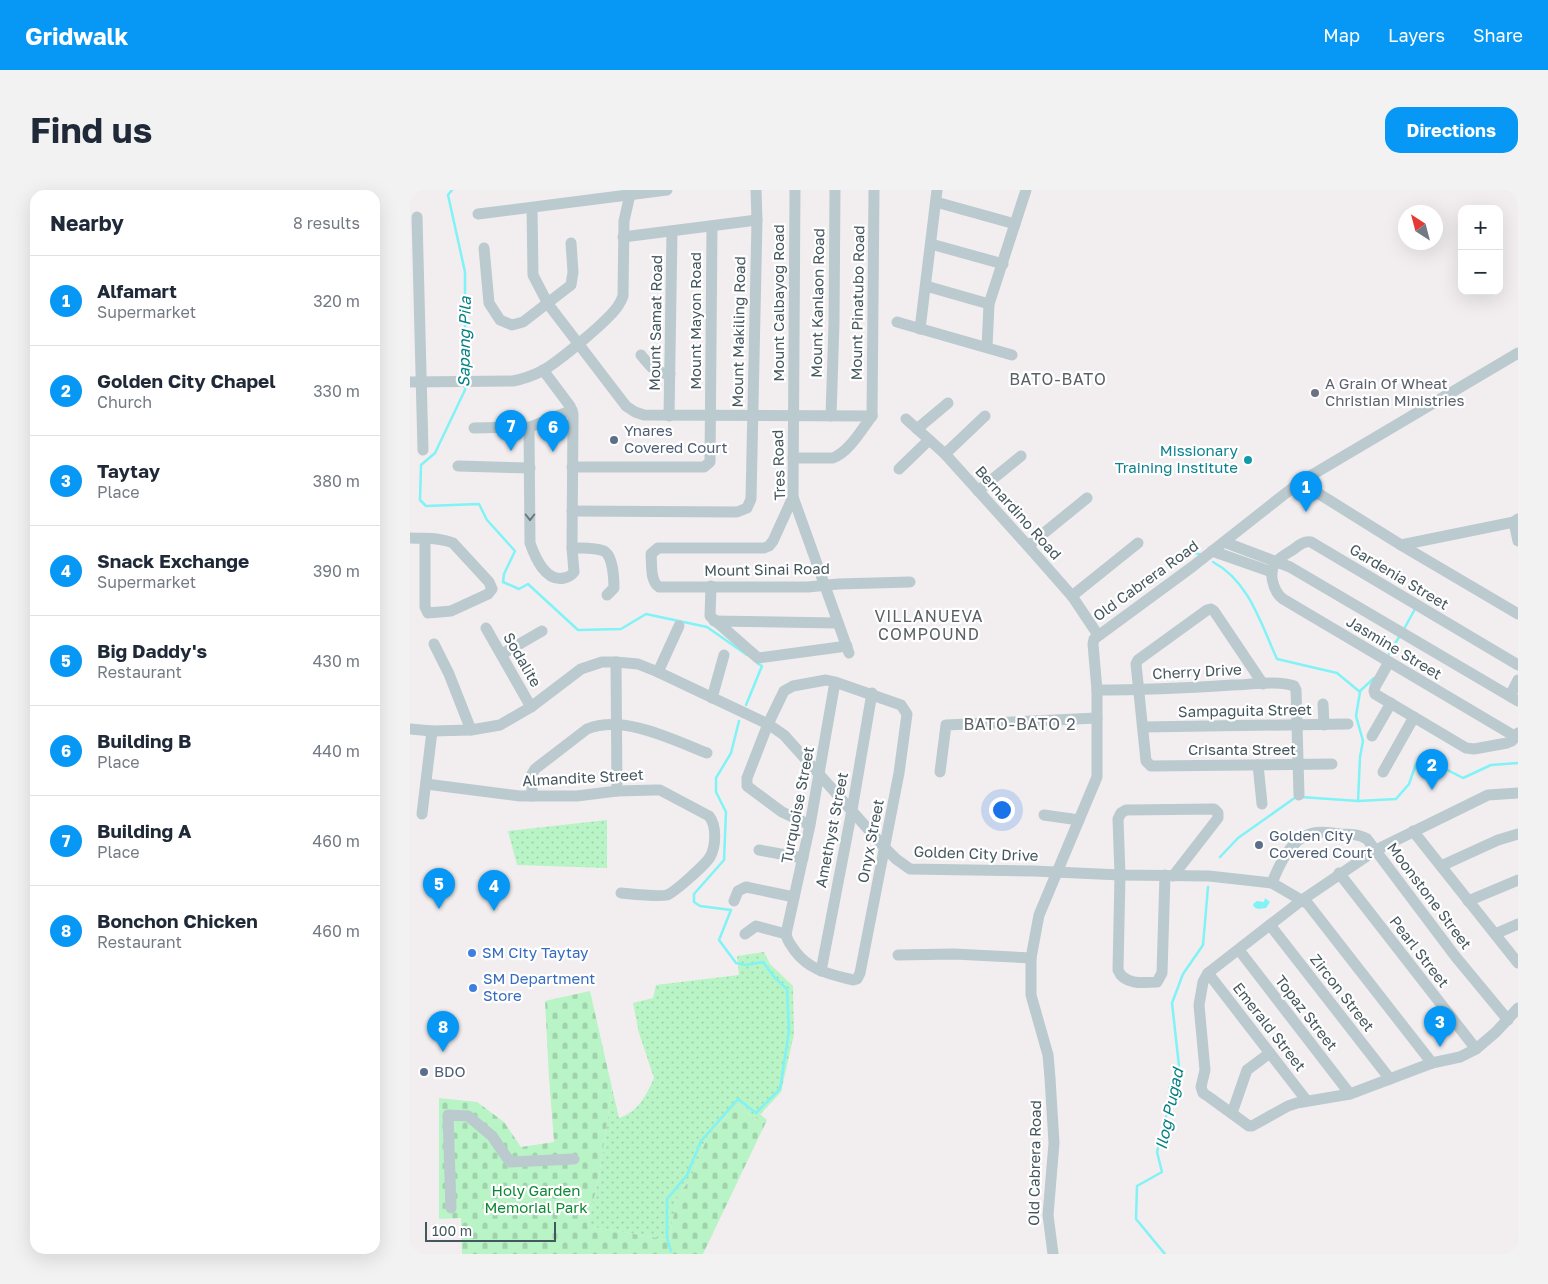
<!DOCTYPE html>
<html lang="en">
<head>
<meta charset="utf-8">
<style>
  :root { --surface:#fff; --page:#f2f2f3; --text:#1f2937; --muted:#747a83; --line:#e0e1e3; --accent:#0698f4 }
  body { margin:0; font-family:"Golos Text",sans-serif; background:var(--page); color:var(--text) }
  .controls { position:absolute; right:15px; top:15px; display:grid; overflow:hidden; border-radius:10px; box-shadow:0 5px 20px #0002 }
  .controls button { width:45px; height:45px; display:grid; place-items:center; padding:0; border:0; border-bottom:1px solid var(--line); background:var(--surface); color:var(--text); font:25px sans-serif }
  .compass { position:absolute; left:988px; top:15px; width:45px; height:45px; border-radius:50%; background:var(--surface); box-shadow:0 5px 20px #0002; rotate:324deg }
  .scale { position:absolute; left:15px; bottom:12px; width:131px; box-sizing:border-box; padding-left:5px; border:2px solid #45575e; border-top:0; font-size:14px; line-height:18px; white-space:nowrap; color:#45575e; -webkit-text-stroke:4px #fff; paint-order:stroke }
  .you { position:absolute; left:591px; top:619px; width:18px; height:18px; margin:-12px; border:4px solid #fff; border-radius:50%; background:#1a73e8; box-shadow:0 0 0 8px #1a73e833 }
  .badge { display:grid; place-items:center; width:32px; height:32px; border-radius:50%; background:var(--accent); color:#fff; font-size:16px; font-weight:700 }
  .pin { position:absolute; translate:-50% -41px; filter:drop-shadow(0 1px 2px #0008) }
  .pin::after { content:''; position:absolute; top:26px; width:18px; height:15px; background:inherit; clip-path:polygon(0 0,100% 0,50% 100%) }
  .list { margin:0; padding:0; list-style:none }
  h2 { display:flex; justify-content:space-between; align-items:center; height:65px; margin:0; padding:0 20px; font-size:21px }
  h2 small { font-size:16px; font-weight:400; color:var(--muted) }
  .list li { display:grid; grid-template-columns:32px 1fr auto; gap:15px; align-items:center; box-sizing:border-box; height:90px; padding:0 20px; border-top:1px solid var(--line) }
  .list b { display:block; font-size:19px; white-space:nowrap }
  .list p { margin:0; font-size:16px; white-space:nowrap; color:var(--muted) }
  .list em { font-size:16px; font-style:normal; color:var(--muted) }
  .map { position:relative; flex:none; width:1108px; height:1064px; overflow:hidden; border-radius:15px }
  header { display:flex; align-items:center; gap:30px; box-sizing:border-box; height:70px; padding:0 25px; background:var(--accent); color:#fff }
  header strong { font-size:24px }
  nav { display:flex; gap:28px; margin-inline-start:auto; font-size:18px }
  .intro { display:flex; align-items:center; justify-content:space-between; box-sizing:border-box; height:120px; padding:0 30px }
  h1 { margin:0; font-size:35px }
  .button { padding:12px 22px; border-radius:15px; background:var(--accent); color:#fff; font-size:18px; font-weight:700 }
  main { display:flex; gap:30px; padding:0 30px }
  aside { flex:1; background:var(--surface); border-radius:15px; box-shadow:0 5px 20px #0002 }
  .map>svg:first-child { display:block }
  .grass { fill:url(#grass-dots) }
  .cemetery { fill:url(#cemetery-stones) }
  .water { fill:url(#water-ripples) }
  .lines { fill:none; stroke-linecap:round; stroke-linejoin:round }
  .stream { stroke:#81f2f5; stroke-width:2.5 }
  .minor { stroke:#bbcacf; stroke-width:11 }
  .oneway { stroke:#687a80 }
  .worship-dot { fill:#6b7280; stroke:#fff; stroke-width:2 }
  .service-dot { fill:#5c6f8a; stroke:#fff; stroke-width:2 }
  .culture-dot { fill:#0f9aa8; stroke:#fff; stroke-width:2 }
  .shop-dot { fill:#3f7fe0; stroke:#fff; stroke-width:2 }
  .labels { text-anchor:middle; stroke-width:4.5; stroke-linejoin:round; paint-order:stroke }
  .street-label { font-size:15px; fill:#45575e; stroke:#fff }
  .worship-label { font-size:15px; fill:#5b616d; stroke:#fff; text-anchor:start }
  .service-label { font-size:15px; fill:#4e5e75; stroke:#fff; text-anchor:start }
  .culture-label { font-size:15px; fill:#0d838f; stroke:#fff; text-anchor:end }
  .shop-label { font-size:15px; fill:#366cbe; stroke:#fff; text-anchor:start }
  .park-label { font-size:15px; fill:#0d8835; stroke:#fff }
  .water-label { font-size:16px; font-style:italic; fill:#058084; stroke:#fff }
  .neighbourhood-label { font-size:16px; letter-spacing:1px; fill:#5a6165; stroke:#fff }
</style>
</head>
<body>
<header>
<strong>Gridwalk</strong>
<nav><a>Map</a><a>Layers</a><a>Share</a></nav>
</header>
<div class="intro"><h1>Find us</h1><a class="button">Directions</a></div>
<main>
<aside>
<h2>Nearby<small>8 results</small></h2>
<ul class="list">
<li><span class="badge">1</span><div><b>Alfamart</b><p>Supermarket</p></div><em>320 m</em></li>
<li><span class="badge">2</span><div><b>Golden City Chapel</b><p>Church</p></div><em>330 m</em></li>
<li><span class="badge">3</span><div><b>Taytay</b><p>Place</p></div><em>380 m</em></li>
<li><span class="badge">4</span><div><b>Snack Exchange</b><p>Supermarket</p></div><em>390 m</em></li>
<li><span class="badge">5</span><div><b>Big Daddy's</b><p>Restaurant</p></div><em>430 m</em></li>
<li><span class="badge">6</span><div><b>Building B</b><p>Place</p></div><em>440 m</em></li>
<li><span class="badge">7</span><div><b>Building A</b><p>Place</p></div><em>460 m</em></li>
<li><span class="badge">8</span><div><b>Bonchon Chicken</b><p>Restaurant</p></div><em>460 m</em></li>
</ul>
</aside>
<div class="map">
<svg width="1108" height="1064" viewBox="0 0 1108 1064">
  <defs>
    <pattern id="grass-dots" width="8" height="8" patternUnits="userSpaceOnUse" patternTransform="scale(1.25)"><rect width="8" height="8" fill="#b8f4c5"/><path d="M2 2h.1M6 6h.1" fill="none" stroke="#a0d3ac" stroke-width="1.8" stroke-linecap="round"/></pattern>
    <pattern id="cemetery-stones" width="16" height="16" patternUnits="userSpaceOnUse" patternTransform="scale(1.25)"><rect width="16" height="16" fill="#b8f4c5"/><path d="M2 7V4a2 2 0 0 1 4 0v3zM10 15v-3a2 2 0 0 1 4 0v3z" fill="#a0d3ac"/></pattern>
    <pattern id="water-ripples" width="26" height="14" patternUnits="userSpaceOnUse" patternTransform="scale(1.25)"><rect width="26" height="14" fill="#81f2f5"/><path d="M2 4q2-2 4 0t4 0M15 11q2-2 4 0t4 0" fill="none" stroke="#6bc7ca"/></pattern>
  </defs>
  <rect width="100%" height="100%" fill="#f2eeef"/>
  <g class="grass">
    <polygon points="197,630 197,678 107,675 98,641"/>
    <path d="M354 762 360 774 383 796 384 844 371 902 345 930 328 914 297 948 281 988 267 1007 259 1050 177 1036 189 987 202 898 209 928C228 922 236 906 244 888L229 843 223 813 243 808 246 795 329 785 327 766Z"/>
  </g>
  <polygon class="cemetery" points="180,801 202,898 189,987 177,1036 259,1050 267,1007 281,988 297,948 328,914 345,930 350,924 357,930 293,1064 52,1064 51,1028 29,1029 29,908 67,912 94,932 111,957 144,952 139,887 135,811"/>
  <polygon class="water" points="855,708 860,712 856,718 848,719 844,717 843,714 847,711 854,712"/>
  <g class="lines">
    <g class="stream">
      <polyline points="42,0 38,5 55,82 55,188"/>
      <polyline points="55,196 55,200 25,263 11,275 10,310 16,316 69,314 77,330 105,361 94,384 93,392 109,399 118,394 168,440 211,439 236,424 297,437 337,465"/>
      <polyline points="776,359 791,365"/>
      <path d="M803 372C839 391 851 434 867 469L927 483 950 502 946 526 953 551 950 567 948 611 891 607"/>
      <polyline points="994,439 1005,419"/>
      <polyline points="979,464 989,447"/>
      <polyline points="950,501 964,488"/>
      <polyline points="336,515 352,476 347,473"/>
      <polyline points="948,611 986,609 999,594 1006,574 1016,569 1053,588 1081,575 1108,573"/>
      <polyline points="810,667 828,648 886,607"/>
      <polyline points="261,1061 257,1048 257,1009 277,985 291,951 328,909 346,923 370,899 379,841 377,799 365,788 353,772 336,775 326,773 309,750 321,720 290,716 284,712 284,704 314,670 316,622 306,602 306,588 321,563 329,531"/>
      <polyline points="755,1064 726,1029 727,996 752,982 747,962 757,923 760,896 769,876 762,813 773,784 793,755 798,697"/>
    </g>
    <g class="minor">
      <polyline points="385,0 383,307 439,463"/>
      <polyline points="526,12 605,34"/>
      <polyline points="122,18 123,85 138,114 216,216 225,222 234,225 462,226"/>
      <polyline points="68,24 257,0"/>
      <polyline points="7,27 13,260"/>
      <polyline points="213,47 347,30"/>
      <polyline points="521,54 593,74"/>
      <polyline points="74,58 79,113 90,130 102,135 113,132 161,95 163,82 161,53"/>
      <polyline points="516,96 579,114"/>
      <polyline points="487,132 602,165"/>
      <polyline points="510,139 527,0"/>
      <polyline points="577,157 579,114 616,0"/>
      <path d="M231 165C241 177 244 183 260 184"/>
      <path d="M0 192 103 191C113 189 122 186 132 181 148 172 198 131 208 116 210 113 212 109 213 106L214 31 221 0"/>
      <polyline points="259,226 262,41"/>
      <polyline points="421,226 424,133 425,0"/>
      <polyline points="462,226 464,0"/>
      <polyline points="496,229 535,264 618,356 662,406 688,445"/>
      <path d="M120 237 119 240 120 353C125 367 135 392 154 388 159 387 161 386 164 382L162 358 163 224 160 216 133 180"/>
      <polyline points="64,238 120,237 162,220"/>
      <polyline points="507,239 538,213"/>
      <polyline points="535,264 575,226"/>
      <path d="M383 268H423C440 261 451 240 462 226"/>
      <polyline points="48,276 120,278"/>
      <polyline points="162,277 294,277 300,272 302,36"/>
      <polyline points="489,279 519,250"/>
      <polyline points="890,292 991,355 1108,424"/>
      <polyline points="568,301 611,266"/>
      <path d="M383 307 363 351 359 356 354 358H248L241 364C242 375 240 391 249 397H398L428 394 500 392"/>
      <polyline points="162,321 327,322 337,318 341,309 347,30 346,0"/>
      <polyline points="1104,332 1108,351"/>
      <path d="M0 348C14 349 30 347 43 353L79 392 82 399 78 404 41 421 18 423 15 417V349"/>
      <polyline points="814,352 880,377 1108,511"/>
      <polyline points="991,355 1104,332 1108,329"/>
      <polyline points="618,356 677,308"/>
      <path d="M162 358C171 358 185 357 194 361 203 366 204 389 204 398L197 405"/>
      <polyline points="802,361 862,382"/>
      <polyline points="301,396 300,426 348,468 437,456"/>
      <polyline points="662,406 728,353"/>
      <polyline points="304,431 428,433"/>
      <polyline points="76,438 121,517"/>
      <polyline points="24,454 39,484 61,540"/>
      <polyline points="92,464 132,441"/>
      <polyline points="206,472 207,601"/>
      <polyline points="979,472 965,497 964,501 965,504 1056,558 1064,559 1097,553 1102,551 1108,543"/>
      <polyline points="248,482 269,436"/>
      <polyline points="853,494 804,421 801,419 797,420 728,470 726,474 736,571 741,576 922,574"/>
      <path d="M687 500C732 500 777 498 822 495 839 495 868 490 884 496L886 500 889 605"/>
      <polyline points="1100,506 1108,490"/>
      <polyline points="302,508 314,465"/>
      <polyline points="913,514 914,535"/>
      <polyline points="733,537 938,534"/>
      <polyline points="0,539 22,541 61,540 90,535 121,517 171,479 192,472 206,472 228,474 248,482 358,534 374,545 475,658 486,669 500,679 624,681 710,685 799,686 862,693 898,714 1022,873"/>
      <polyline points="962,546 981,513"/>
      <path d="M1106 547 873 409C863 401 857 381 867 371 872 366 878 363 884 359 889 355 894 351 901 352L1108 475"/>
      <polyline points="848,575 852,614"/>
      <polyline points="530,582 536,535 687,528"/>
      <polyline points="973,582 1004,527"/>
      <path d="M16 594 110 606H167L207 601 245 600H250L299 626C307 636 306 656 300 667 296 674 265 702 257 705 248 707 222 704 211 703"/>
      <polyline points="1108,603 1078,605 966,660 892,710 798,783 793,792 789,815 795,880 791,897 793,903 799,907 839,936 842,936 878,916 887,913 940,904 1022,873 1050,867 1066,859 1086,842 1108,818"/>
      <path d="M122 606V584L125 579 177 539C214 524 263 550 297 563"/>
      <polyline points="12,624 22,541"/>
      <polyline points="634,625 669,630"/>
      <path d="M400 635 372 622 337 596V588L358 534 374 501 383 496 416 490 425 492 491 515 497 524 489 583 450 783 447 789 443 790C420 784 400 781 385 761 381 755 377 751 376 744L400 635 425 492"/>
      <polyline points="1003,641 1108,773"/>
      <polyline points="349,660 393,668"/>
      <polyline points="1031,676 1088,650 1108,644"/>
      <polyline points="929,683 1066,859"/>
      <path d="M755 685 752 783 747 792C733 793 714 795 708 780L710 685 708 629 711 623 716 620 804 619 808 623V628L763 686"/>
      <path d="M862 693C869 675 881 648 903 643 911 641 922 643 930 644 940 644 949 644 957 649L1045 766 1098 830"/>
      <polyline points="324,711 328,701 336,697 384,707"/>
      <polyline points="1058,711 1108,690"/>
      <polyline points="860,735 980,889"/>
      <polyline points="335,744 346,736 376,744"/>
      <polyline points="1085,744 1108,734"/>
      <polyline points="829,760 940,904"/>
      <polyline points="488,765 544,764 621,768"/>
      <polyline points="411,781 442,620 462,503"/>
      <polyline points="798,783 897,911"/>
      <polyline points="822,923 837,880 860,863"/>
      <polyline points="41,1018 38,925 58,926 82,946 100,972 164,969"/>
      <polyline points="643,1064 638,1025 644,953 640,888 638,865 621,805 621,768 629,725 687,587 687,500 683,454 684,449 782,377 890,292 1108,163"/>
    </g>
  </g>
  <defs><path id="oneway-chevron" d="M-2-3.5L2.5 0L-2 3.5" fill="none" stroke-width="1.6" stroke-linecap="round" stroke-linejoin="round" transform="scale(1.25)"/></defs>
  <use class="oneway" href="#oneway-chevron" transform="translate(120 327) rotate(90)"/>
  <circle class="worship-dot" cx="905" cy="203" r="5"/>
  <g class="service-dot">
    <circle cx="204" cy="250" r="5"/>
    <circle cx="849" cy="655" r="5"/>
    <circle cx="14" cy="882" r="5"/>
  </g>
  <circle class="culture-dot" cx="838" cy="270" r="5"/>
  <g class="shop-dot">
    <circle cx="62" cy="763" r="5"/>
    <circle cx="63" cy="798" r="5"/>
  </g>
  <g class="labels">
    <g class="street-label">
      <text transform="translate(369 113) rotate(-90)" y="5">Mount Calbayog Road</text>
      <text transform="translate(408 113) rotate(-89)" y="5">Mount Kanlaon Road</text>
      <text transform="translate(448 113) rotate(-89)" y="5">Mount Pinatubo Road</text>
      <text transform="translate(286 131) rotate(-90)" y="5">Mount Mayon Road</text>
      <text transform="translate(246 133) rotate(-89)" y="5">Mount Samat Road</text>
      <text transform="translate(329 142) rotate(-89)" y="5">Mount Makiling Road</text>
      <text transform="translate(369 275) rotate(-92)" y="5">Tres Road</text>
      <text transform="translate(608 323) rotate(48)" y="5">Bernardino Road</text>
      <text transform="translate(357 380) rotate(-1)" y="5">Mount Sinai Road</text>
      <text transform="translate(989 387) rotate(31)" y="5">Gardenia Street</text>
      <text transform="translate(736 391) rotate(-36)" y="5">Old Cabrera Road</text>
      <text transform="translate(984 458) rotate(31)" y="5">Jasmine Street</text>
      <text transform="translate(112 470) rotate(60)" y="5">Sodalite</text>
      <text transform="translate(787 482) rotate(-3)" y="5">Cherry Drive</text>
      <text transform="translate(835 521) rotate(-1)" y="5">Sampaguita Street</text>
      <text x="832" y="565">Crisanta Street</text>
      <text transform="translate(173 588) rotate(-3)" y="5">Almandite Street</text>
      <text transform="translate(388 615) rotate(-79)" y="5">Turquoise Street</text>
      <text transform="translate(422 640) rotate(-79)" y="5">Amethyst Street</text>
      <text transform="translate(461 651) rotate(-79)" y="5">Onyx Street</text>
      <text transform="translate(566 664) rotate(2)" y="5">Golden City Drive</text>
      <text transform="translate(1019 706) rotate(53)" y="5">Moonstone Street</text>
      <text transform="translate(1009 762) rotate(52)" y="5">Pearl Street</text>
      <text transform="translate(932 803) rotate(52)" y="5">Zircon Street</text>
      <text transform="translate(896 823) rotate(52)" y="5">Topaz Street</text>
      <text transform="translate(859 837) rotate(52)" y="5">Emerald Street</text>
      <text transform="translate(625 973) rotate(-89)" y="5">Old Cabrera Road</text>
    </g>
    <g class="worship-label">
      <text x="915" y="199">A Grain Of Wheat<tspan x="915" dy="17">Christian Ministries</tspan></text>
    </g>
    <g class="service-label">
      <text x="214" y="246">Ynares<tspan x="214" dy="17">Covered Court</tspan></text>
      <text x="859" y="651">Golden City<tspan x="859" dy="17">Covered Court</tspan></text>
      <text x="24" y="887">BDO</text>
    </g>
    <g class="culture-label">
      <text x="828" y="266">Missionary<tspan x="828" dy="17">Training Institute</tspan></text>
    </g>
    <g class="shop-label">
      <text x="72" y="768">SM City Taytay</text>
      <text x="73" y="794">SM Department<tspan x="73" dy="17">Store</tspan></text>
    </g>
    <g class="park-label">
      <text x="126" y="1006">Holy Garden<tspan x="126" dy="17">Memorial Park</tspan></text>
    </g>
    <g class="water-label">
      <text transform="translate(54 152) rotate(-89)" y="6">Sapang Pila</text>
      <text transform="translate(759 919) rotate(-78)" y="6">Ilog Pugad</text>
    </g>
    <g class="neighbourhood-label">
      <text x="648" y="195">BATO-BATO</text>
      <text x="519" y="432">VILLANUEVA<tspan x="519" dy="18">COMPOUND</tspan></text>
      <text x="610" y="540">BATO-BATO 2</text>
    </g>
  </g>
</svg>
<div class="controls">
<button>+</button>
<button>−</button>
</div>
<svg class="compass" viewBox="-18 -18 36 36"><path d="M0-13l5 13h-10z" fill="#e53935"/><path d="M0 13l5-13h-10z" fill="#747a83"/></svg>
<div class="scale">100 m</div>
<div class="you"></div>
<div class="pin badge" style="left:896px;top:322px">1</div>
<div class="pin badge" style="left:1022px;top:600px">2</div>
<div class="pin badge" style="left:1030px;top:857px">3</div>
<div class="pin badge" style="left:84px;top:721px">4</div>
<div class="pin badge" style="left:29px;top:719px">5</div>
<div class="pin badge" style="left:143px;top:262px">6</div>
<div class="pin badge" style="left:101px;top:261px">7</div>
<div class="pin badge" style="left:33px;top:862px">8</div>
</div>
</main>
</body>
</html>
